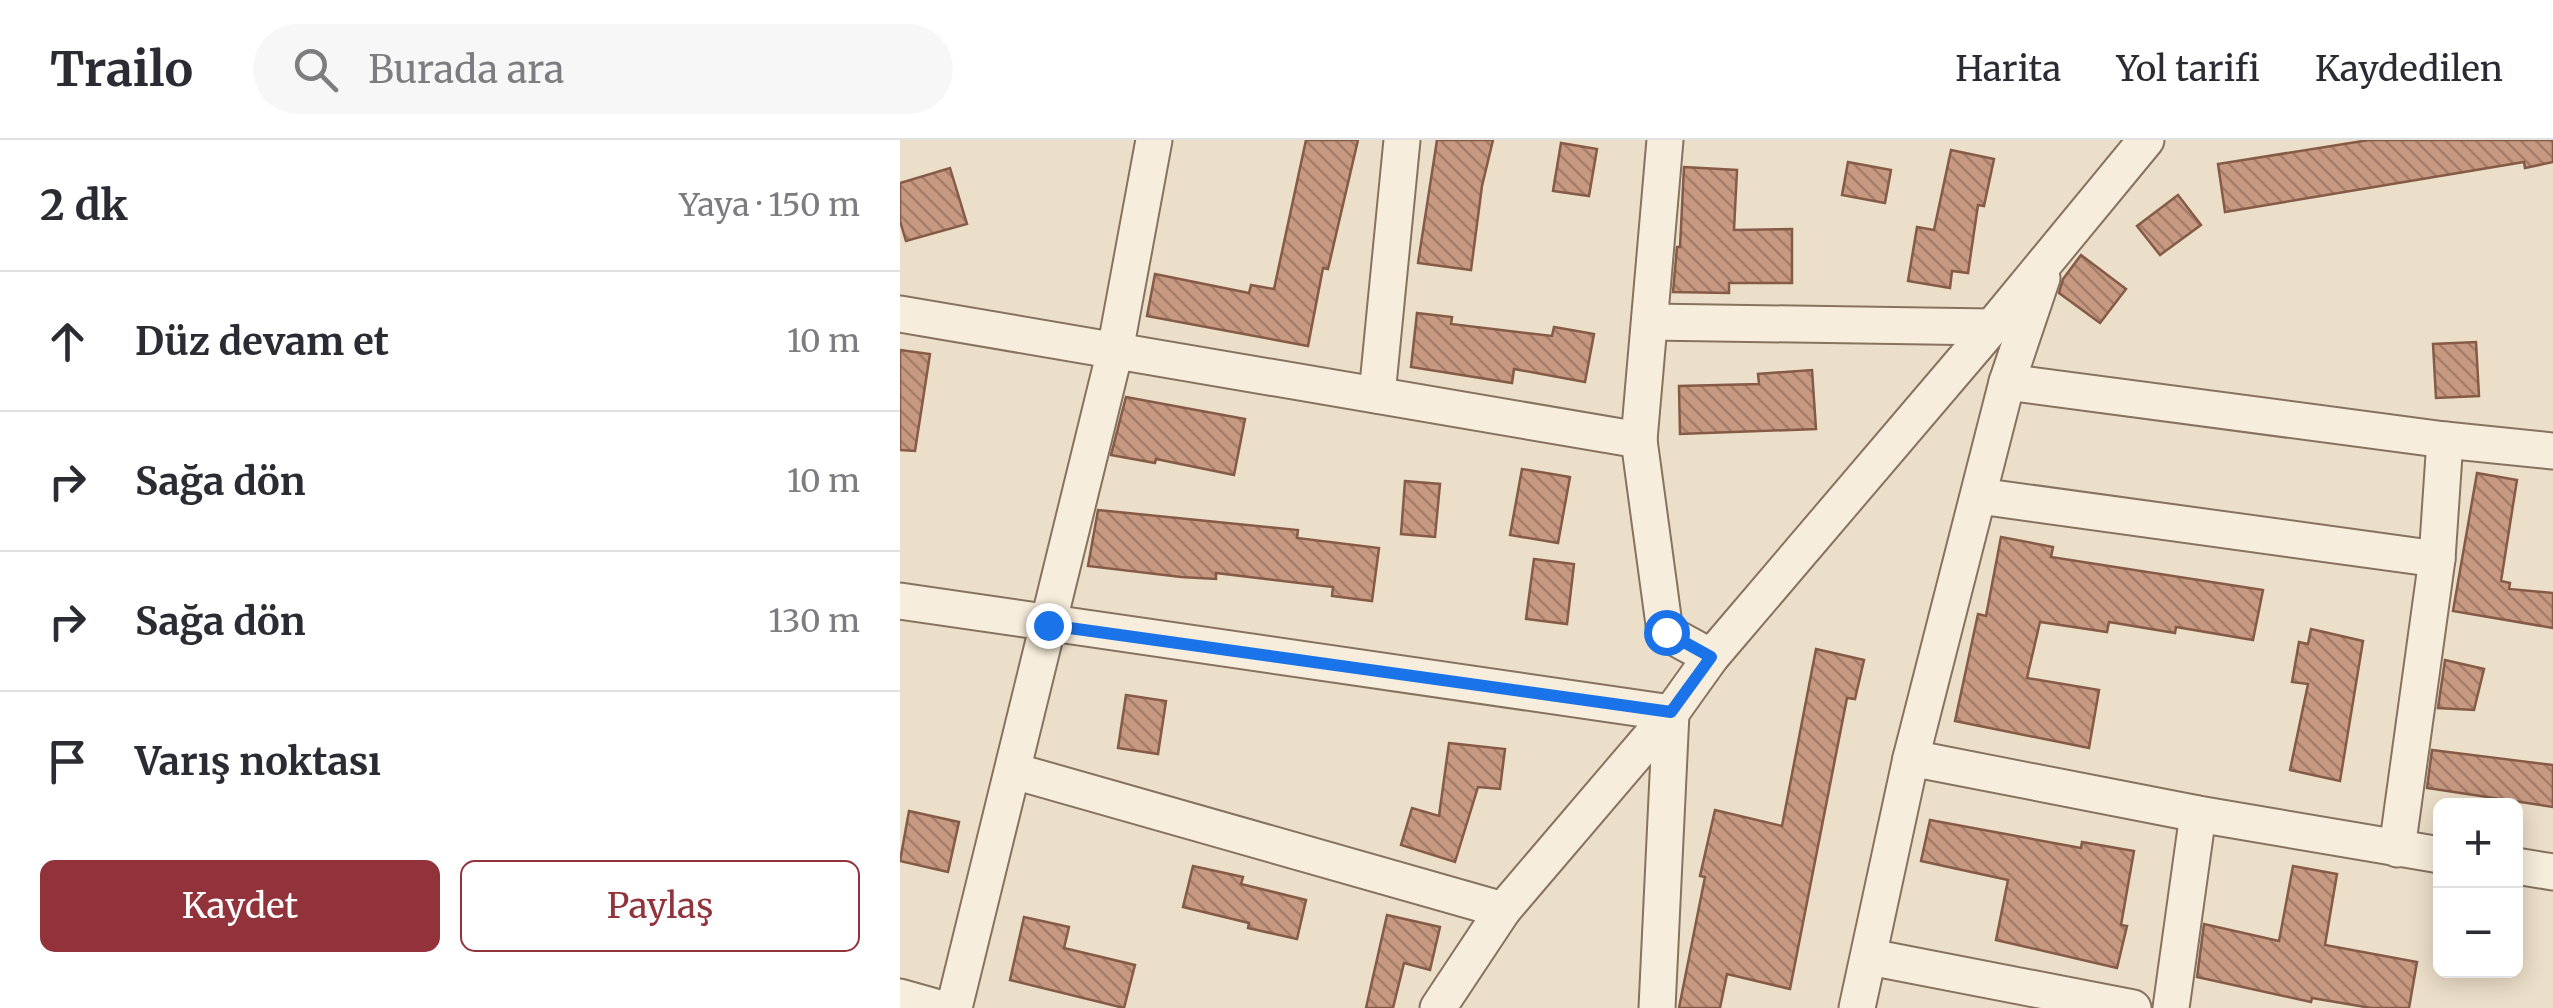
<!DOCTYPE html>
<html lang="tr">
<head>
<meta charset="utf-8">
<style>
  :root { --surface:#fff; --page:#f7f7f7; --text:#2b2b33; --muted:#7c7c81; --line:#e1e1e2; --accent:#92333b }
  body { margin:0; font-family:Merriweather,serif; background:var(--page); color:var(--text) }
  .controls { position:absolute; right:30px; bottom:30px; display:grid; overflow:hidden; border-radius:15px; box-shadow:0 5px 25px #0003 }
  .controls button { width:90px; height:90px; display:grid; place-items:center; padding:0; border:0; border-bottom:2px solid var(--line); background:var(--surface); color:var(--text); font:50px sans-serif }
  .stop { position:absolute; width:30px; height:30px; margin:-22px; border:8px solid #1a73e8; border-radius:50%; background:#fff }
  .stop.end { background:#1a73e8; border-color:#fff; box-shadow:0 2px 10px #0008 }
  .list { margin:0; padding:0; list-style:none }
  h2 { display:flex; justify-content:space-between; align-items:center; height:130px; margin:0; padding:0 40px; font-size:42px }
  h2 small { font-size:32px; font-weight:400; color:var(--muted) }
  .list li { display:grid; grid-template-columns:65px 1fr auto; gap:30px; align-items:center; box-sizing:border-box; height:140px; padding:0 40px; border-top:2px solid var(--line) }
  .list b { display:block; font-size:38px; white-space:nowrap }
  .list em { font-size:32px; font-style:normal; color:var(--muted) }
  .actions { display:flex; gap:20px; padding:30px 40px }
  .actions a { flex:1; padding:22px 0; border:2px solid var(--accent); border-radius:15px; text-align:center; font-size:35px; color:var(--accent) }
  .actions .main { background:var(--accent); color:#fff }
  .icon { flex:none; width:55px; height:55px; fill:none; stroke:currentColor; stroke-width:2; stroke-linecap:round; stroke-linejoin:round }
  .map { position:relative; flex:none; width:1653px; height:868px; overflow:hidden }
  header { display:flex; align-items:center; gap:60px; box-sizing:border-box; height:140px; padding:0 50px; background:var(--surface); border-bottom:2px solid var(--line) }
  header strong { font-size:48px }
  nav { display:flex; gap:55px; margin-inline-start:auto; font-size:35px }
  .search { width:700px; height:90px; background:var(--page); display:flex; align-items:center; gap:25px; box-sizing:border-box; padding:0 35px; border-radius:55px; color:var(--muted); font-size:38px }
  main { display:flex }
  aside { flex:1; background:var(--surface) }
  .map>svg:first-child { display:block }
  .building { fill:url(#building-back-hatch); stroke:#855a46; stroke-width:2.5 }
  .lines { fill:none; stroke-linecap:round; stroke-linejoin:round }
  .minor-casing { stroke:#87715f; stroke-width:39 }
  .minor { stroke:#f7eddc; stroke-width:35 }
  .route { stroke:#1a73e8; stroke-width:12 }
</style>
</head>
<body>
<header>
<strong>Trailo</strong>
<div class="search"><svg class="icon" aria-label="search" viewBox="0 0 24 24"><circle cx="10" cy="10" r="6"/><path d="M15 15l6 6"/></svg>Burada ara</div>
<nav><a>Harita</a><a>Yol tarifi</a><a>Kaydedilen</a></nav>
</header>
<main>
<aside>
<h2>2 dk<small>Yaya · 150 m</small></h2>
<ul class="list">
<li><svg class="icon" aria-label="ahead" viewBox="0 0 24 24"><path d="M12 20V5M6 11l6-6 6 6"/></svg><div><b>Düz devam et</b></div><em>10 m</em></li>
<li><svg class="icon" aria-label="right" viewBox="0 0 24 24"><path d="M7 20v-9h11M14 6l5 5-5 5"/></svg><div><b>Sağa dön</b></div><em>10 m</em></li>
<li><svg class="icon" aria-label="right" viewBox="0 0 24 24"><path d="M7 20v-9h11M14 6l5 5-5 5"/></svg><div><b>Sağa dön</b></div><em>130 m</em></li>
<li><svg class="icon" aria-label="arrive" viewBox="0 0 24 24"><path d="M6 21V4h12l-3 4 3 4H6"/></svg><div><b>Varış noktası</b></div></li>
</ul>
<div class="actions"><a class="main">Kaydet</a><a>Paylaş</a></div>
</aside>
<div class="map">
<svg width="1653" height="868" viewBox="0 0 1653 868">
  <defs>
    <pattern id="building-back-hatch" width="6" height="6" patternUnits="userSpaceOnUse" patternTransform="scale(2.5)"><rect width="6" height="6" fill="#c79981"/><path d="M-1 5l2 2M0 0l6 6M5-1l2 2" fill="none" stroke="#a37d69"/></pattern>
  </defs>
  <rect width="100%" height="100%" fill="#ecdfc9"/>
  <g class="building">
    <polygon points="406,0 458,0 428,129 423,128 408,206 247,176 255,134 349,153 351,145 374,149"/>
    <polygon points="537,0 593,0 582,46 571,130 518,123"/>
    <polygon points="1469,0 1653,0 1653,22 1625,28 1624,22 1325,72 1318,24"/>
    <polygon points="661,3 697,9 689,56 653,51"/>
    <polygon points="1051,10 1094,19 1084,66 1078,65 1068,133 1052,131 1050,148 1008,141 1017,87 1034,90"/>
    <polygon points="948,22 991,30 985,63 942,55"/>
    <polygon points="784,27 837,30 834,90 892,89 892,143 829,143 829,153 773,152 777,107 780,107"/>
    <polygon points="50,28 67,84 6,101 0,81 0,43"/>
    <polygon points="1278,55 1301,85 1260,115 1237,86"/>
    <polygon points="1181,115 1226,149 1200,183 1159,153 1163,139"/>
    <polygon points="517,173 552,177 551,184 652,196 654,187 694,194 685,242 614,229 612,243 511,227"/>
    <polygon points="1576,202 1579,256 1536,258 1533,204"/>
    <polygon points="0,210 30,214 15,311 0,310"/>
    <polygon points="912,230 916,289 780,294 779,246 859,244 858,234"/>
    <polygon points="226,257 345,279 334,335 256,319 255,323 211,315"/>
    <polygon points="622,329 670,337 658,403 610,395"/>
    <polygon points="1577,333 1617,340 1601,441 1610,443 1609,449 1653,453 1653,488 1553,471"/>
    <polygon points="505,341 540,344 535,397 501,394"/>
    <polygon points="198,370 398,390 397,398 479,408 472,461 432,456 433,447 316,433 316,439 281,437 188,426"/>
    <polygon points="1101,397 1153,407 1151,417 1363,450 1353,500 1276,487 1275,493 1209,482 1207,492 1140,482 1127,538 1199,550 1189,608 1055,581 1078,474 1086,476"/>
    <polygon points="634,419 674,424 667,484 626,479"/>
    <polygon points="1411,489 1463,501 1440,641 1390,630 1408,544 1392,542 1399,502 1408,504"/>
    <polygon points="916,509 964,520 955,559 947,558 890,849 827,834 820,868 779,868 805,737 800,736 815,670 882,686"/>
    <polygon points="1545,520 1584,529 1574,570 1538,568"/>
    <polygon points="226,555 266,561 258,614 218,608"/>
    <polygon points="549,603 605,609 600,649 578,647 555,722 501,705 512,668 539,676"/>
    <polygon points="1532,610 1653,625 1653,667 1527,648"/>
    <polygon points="9,671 59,682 48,732 0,721"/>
    <polygon points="1030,680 1181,708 1182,702 1234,711 1221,785 1227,786 1217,828 1096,800 1108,740 1021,721"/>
    <polygon points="293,726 343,737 341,744 406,760 397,799 348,788 349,783 283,767"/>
    <polygon points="1393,726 1437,734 1425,805 1517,822 1509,868 1471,868 1412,858 1411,862 1297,837 1304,784 1379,801"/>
    <polygon points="487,775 540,787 530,830 504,823 493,868 466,868"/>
    <polygon points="124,777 169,787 164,808 235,825 224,868 110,840"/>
  </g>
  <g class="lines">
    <g class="minor-casing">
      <g id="minor">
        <polyline points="765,0 739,300 765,492 811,517"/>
        <polyline points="0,174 739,300"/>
        <polyline points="750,182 1092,187"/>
        <polyline points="1107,242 1545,300 1653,311"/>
        <polyline points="477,255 502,0"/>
        <polyline points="1079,356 1537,419"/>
        <polyline points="0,461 771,573 757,868"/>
        <polyline points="1011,618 1298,674 1540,715"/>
        <polyline points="114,631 603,770"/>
        <polyline points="1497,709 1537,419 1545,300"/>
        <polyline points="1616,726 1653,732"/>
        <polyline points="970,817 1233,868"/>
        <polyline points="0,857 39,868"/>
        <polyline points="54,868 215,211 254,0"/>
        <polyline points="538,868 603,770 771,573 811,517 1092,187 1246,0"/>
        <polyline points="957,868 1011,618 1107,242 1142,138"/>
        <polyline points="1271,868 1298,674"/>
      </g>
    </g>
    <use href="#minor" class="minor"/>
  </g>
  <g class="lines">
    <polyline class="route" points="148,485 771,572 811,517 766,492"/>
  </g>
</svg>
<div class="controls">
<button>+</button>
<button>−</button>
</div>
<div class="stop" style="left:766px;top:492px"></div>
<div class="stop end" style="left:148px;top:485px"></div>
</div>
</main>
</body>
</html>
